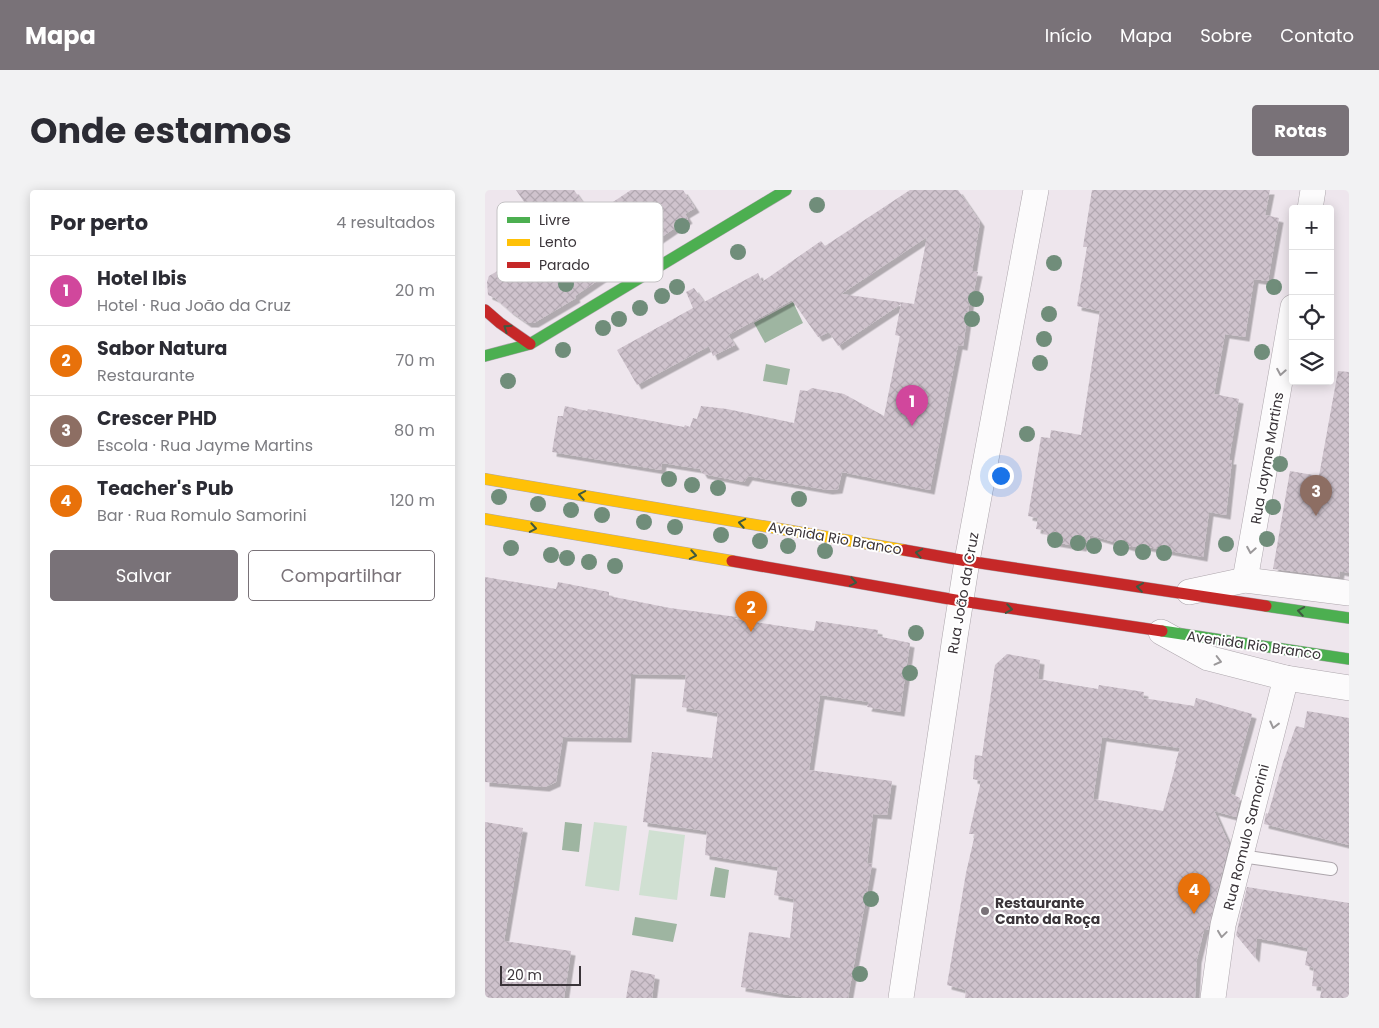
<!DOCTYPE html>
<html lang="pt">
<head>
<meta charset="utf-8">
<style>
  :root { --surface:#fff; --page:#f2f2f3; --text:#2b2b33; --muted:#7c7c81; --line:#e1e1e2; --accent:#797278 }
  body { margin:0; font-family:Poppins,sans-serif; background:var(--page); color:var(--text) }
  .controls { position:absolute; right:15px; top:15px; display:grid; overflow:hidden; border-radius:5px; box-shadow:0 2px 12px #0003 }
  .controls button { width:45px; height:45px; display:grid; place-items:center; padding:0; border:0; border-bottom:1px solid var(--line); background:var(--surface); color:var(--text); font:25px sans-serif }
  .scale { position:absolute; left:15px; bottom:12px; width:81px; box-sizing:border-box; padding-left:5px; border:2px solid #3a3439; border-top:0; font-size:14px; line-height:18px; white-space:nowrap; color:#3a3439; -webkit-text-stroke:4px #fff; paint-order:stroke }
  .you { position:absolute; left:515px; top:285px; width:18px; height:18px; margin:-12px; border:4px solid #fff; border-radius:50%; background:#1a73e8; box-shadow:0 0 0 8px #1a73e833 }
  .badge { display:grid; place-items:center; width:32px; height:32px; border-radius:50%; background:var(--accent); color:#fff; font-size:16px; font-weight:700 }
  .pin { position:absolute; translate:-50% -41px; filter:drop-shadow(0 1px 2px #0008) }
  .pin::after { content:''; position:absolute; top:26px; width:18px; height:15px; background:inherit; clip-path:polygon(0 0,100% 0,50% 100%) }
  .list { margin:0; padding:0; list-style:none }
  h2 { display:flex; justify-content:space-between; align-items:center; height:65px; margin:0; padding:0 20px; font-size:21px }
  h2 small { font-size:16px; font-weight:400; color:var(--muted) }
  .list li { display:grid; grid-template-columns:32px 1fr auto; gap:15px; align-items:center; box-sizing:border-box; height:70px; padding:0 20px; border-top:1px solid var(--line) }
  .list b { display:block; font-size:19px; white-space:nowrap }
  .list p { margin:0; font-size:16px; white-space:nowrap; color:var(--muted) }
  .list em { font-size:16px; font-style:normal; color:var(--muted) }
  .actions { display:flex; gap:10px; padding:15px 20px }
  .actions a { flex:1; padding:11px 0; border:1px solid var(--accent); border-radius:5px; text-align:center; font-size:18px; color:var(--accent) }
  .actions .main { background:var(--accent); color:#fff }
  .icon { flex:none; width:28px; height:28px; fill:none; stroke:currentColor; stroke-width:2; stroke-linecap:round; stroke-linejoin:round }
  .map { position:relative; flex:none; width:864px; height:808px; overflow:hidden; border-radius:5px }
  header { display:flex; align-items:center; gap:30px; box-sizing:border-box; height:70px; padding:0 25px; background:var(--accent); color:#fff }
  header strong { font-size:24px }
  nav { display:flex; gap:28px; margin-inline-start:auto; font-size:18px }
  .intro { display:flex; align-items:center; justify-content:space-between; box-sizing:border-box; height:120px; padding:0 30px }
  h1 { margin:0; font-size:35px }
  .button { padding:12px 22px; border-radius:5px; background:var(--accent); color:#fff; font-size:18px; font-weight:700 }
  main { display:flex; gap:30px; padding:0 30px }
  aside { flex:1; background:var(--surface); border-radius:5px; box-shadow:0 2px 12px #0003 }
  .map>svg:first-child { display:block }
  .green { fill:#d0e0d2 }
  .water { fill:#9eb5a1 }
  .building { fill:url(#building-cross-hatch); fill-rule:evenodd; filter:url(#shadow) }
  .lines { fill:none; stroke-linecap:round; stroke-linejoin:round }
  .lane-casing { stroke:#ada6ac; stroke-width:14 }
  .street-casing { stroke:#ada6ac; stroke-width:26 }
  .fast-casing { stroke:#ada6ac; stroke-width:12 }
  .slow-casing { stroke:#ada6ac; stroke-width:12 }
  .jam-casing { stroke:#ada6ac; stroke-width:12 }
  .lane { stroke:#fcfbfc; stroke-width:12 }
  .street { stroke:#fcfbfc; stroke-width:25 }
  .fast { stroke:#4caf50; stroke-width:11 }
  .slow { stroke:#ffc107; stroke-width:11 }
  .jam { stroke:#c62828; stroke-width:11 }
  .tree { fill:#708d7a }
  .oneway { stroke:#3f5940 }
  .oneway2 { stroke:#9b989a }
  .poi-dot { fill:#797278; stroke:#fff; stroke-width:2 }
  .labels { text-anchor:middle; stroke-width:4; stroke-linejoin:round; paint-order:stroke }
  .street-label { font-size:14px; fill:#3a3439; stroke:#fff }
  .poi-label { font-size:14px; font-weight:bold; fill:#3a3439; stroke:#fff; text-anchor:start }
  .key { fill:#fff; stroke:#c4c2c4; stroke-width:1 }
  .key-label { font-size:14px; fill:#3a3439 }
</style>
</head>
<body>
<header>
<strong>Mapa</strong>
<nav><a>Início</a><a>Mapa</a><a>Sobre</a><a>Contato</a></nav>
</header>
<div class="intro"><h1>Onde estamos</h1><a class="button">Rotas</a></div>
<main>
<aside>
<h2>Por perto<small>4 resultados</small></h2>
<ul class="list">
<li><span class="badge" style="background:#d1479c">1</span><div><b>Hotel Ibis</b><p>Hotel · Rua João da Cruz</p></div><em>20 m</em></li>
<li><span class="badge" style="background:#e8710a">2</span><div><b>Sabor Natura</b><p>Restaurante</p></div><em>70 m</em></li>
<li><span class="badge" style="background:#8d6e63">3</span><div><b>Crescer PHD</b><p>Escola · Rua Jayme Martins</p></div><em>80 m</em></li>
<li><span class="badge" style="background:#e8710a">4</span><div><b>Teacher's Pub</b><p>Bar · Rua Romulo Samorini</p></div><em>120 m</em></li>
</ul>
<div class="actions"><a class="main">Salvar</a><a>Compartilhar</a></div>
</aside>
<div class="map">
<svg width="864" height="808" viewBox="0 0 864 808">
  <defs>
    <pattern id="building-cross-hatch" width="8" height="8" patternUnits="userSpaceOnUse" patternTransform="scale(1.25)"><rect width="8" height="8" fill="#cfc3cd"/><path d="M0 0l8 8M0 8l8-8" fill="none" stroke="#b2a8b1"/></pattern>
    <filter id="shadow"><feDropShadow dx="4.5" dy="4.5" stdDeviation="0" flood-color="#0004"/></filter>
  </defs>
  <rect width="100%" height="100%" fill="#eee6ed"/>
  <g class="green">
    <polygon points="109,632 142,636 134,701 100,696"/>
    <polygon points="164,640 200,645 192,710 154,705"/>
  </g>
  <g class="water">
    <polygon points="308,112 318,133 280,153 269,133"/>
    <polygon points="281,174 305,179 302,195 278,191"/>
    <polygon points="80,632 97,634 94,662 77,660"/>
    <polygon points="230,677 244,680 240,708 225,706"/>
    <polygon points="150,727 192,734 188,752 147,745"/>
  </g>
  <g class="building">
    <polygon points="31,0 89,0 107,26 146,0 198,0 210,18 200,24 203,29 90,106 91,108 49,133 42,133 25,121 10,108 3,105 2,92 4,86 21,76 24,53 17,41 46,22"/>
    <path d="M425 0H473L495 32 487 81 493 82 487 109H485L478 156 473 155 445 300 357 282 353 299 343 300 263 286 259 292 218 284 215 279 177 273 176 280 67 262 73 226H78L80 216 102 221 103 219 199 237 200 235 205 237 208 228 212 229 216 216 242 219 309 233 315 200 322 201 327 198 359 204 399 226 415 146 410 145 416 114 353 156 344 142 333 147 307 110 243 145 250 155 228 166 224 156 152 195 132 160 208 118 201 102 209 98 219 112 273 83 277 92 336 51 340 56ZM442 47 429 114 356 104Z"/>
    <polygon points="607,0 785,0 780,25 794,28 783,91 769,89 760,147 740,144 729,204 754,209 744,270 747,270 741,325 724,322 718,367 657,356 646,357 605,345 604,353 599,352 597,357 563,351 565,345 558,344 558,340 551,339 553,328 543,326 556,247 565,248 566,240 596,245 615,121 592,116 602,57 598,57"/>
    <polygon points="853,181 864,182 864,383 855,381 854,387 788,379 805,281 834,286"/>
    <polygon points="0,387 71,399 73,392 124,402 124,406 185,418 252,427 250,429 329,441 331,431 393,440 392,446 425,453 415,522 382,517 384,512 335,505 324,580 407,591 402,625 388,624 382,673 387,674 363,808 322,808 256,797 264,742 305,748 309,709 289,705 293,677 220,665 222,641 158,632 167,562 227,568 233,523 197,517 201,485 146,484 142,548 78,547 71,592 60,597 0,592"/>
    <path d="M522 464 555 470 553 489 613 499 614 495 659 502 658 508 709 516 711 508 767 524 745 603 755 608 751 627 729 621 744 654 723 740H719L712 769 710 808H480L481 800 462 795 481 683 490 644H484L496 591 488 589 490 565 497 566 510 475ZM617 547 695 558 690 574H691L678 621 608 609Z"/>
    <polygon points="822,521 864,528 864,655 779,634 781,623 783,624 798,572 811,536 819,538"/>
    <polygon points="0,632 38,638 19,751 86,761 79,808 0,808"/>
    <polygon points="762,697 864,713 864,808 835,808 837,797 827,796 829,778 820,775 823,758 772,748 770,768 751,745"/>
    <polygon points="146,780 170,785 167,808 141,808"/>
  </g>
  <g class="lines">
    <g class="lane-casing">
      <polyline id="lane" points="756,666 846,679"/>
    </g>
    <g class="street-casing">
      <g id="street">
        <polyline points="825,19 828,0"/>
        <polyline points="760,390 808,117"/>
        <polyline points="704,402 760,390 864,403"/>
        <polyline points="676,442 723,468 801,488 864,498"/>
        <polyline points="416,808 470,447 482,371 551,0"/>
        <polyline points="728,808 738,735 801,488"/>
      </g>
    </g>
    <g class="fast-casing">
      <g id="fast">
        <polyline points="0,166 45,154 301,0"/>
        <polyline points="781,416 864,428"/>
        <polyline points="677,441 864,469"/>
      </g>
    </g>
    <g class="slow-casing">
      <g id="slow">
        <polyline points="0,289 419,360"/>
        <polyline points="0,329 247,371"/>
      </g>
    </g>
    <g class="jam-casing">
      <g id="jam">
        <polyline points="0,120 15,133 45,154"/>
        <polyline points="419,360 482,371 781,416"/>
        <polyline points="247,371 476,411 677,441"/>
      </g>
    </g>
    <use href="#lane" class="lane"/>
    <use href="#street" class="street"/>
    <use href="#fast" class="fast"/>
    <use href="#slow" class="slow"/>
    <use href="#jam" class="jam"/>
  </g>
  <g class="tree">
    <circle cx="332" cy="15" r="8"/>
    <circle cx="197" cy="36" r="8"/>
    <circle cx="253" cy="62" r="8"/>
    <circle cx="569" cy="73" r="8"/>
    <circle cx="81" cy="94" r="8"/>
    <circle cx="192" cy="97" r="8"/>
    <circle cx="789" cy="97" r="8"/>
    <circle cx="177" cy="106" r="8"/>
    <circle cx="491" cy="109" r="8"/>
    <circle cx="155" cy="118" r="8"/>
    <circle cx="564" cy="124" r="8"/>
    <circle cx="134" cy="129" r="8"/>
    <circle cx="487" cy="129" r="8"/>
    <circle cx="118" cy="138" r="8"/>
    <circle cx="559" cy="149" r="8"/>
    <circle cx="78" cy="160" r="8"/>
    <circle cx="777" cy="162" r="8"/>
    <circle cx="555" cy="173" r="8"/>
    <circle cx="23" cy="191" r="8"/>
    <circle cx="542" cy="244" r="8"/>
    <circle cx="795" cy="274" r="8"/>
    <circle cx="184" cy="289" r="8"/>
    <circle cx="207" cy="295" r="8"/>
    <circle cx="233" cy="298" r="8"/>
    <circle cx="14" cy="307" r="8"/>
    <circle cx="314" cy="309" r="8"/>
    <circle cx="53" cy="314" r="8"/>
    <circle cx="788" cy="317" r="8"/>
    <circle cx="86" cy="320" r="8"/>
    <circle cx="117" cy="325" r="8"/>
    <circle cx="159" cy="332" r="8"/>
    <circle cx="190" cy="337" r="8"/>
    <circle cx="236" cy="345" r="8"/>
    <circle cx="782" cy="349" r="8"/>
    <circle cx="570" cy="350" r="8"/>
    <circle cx="275" cy="351" r="8"/>
    <circle cx="593" cy="353" r="8"/>
    <circle cx="741" cy="354" r="8"/>
    <circle cx="303" cy="356" r="8"/>
    <circle cx="609" cy="356" r="8"/>
    <circle cx="26" cy="358" r="8"/>
    <circle cx="636" cy="358" r="8"/>
    <circle cx="340" cy="361" r="8"/>
    <circle cx="658" cy="362" r="8"/>
    <circle cx="679" cy="363" r="8"/>
    <circle cx="66" cy="365" r="8"/>
    <circle cx="82" cy="368" r="8"/>
    <circle cx="104" cy="372" r="8"/>
    <circle cx="130" cy="376" r="8"/>
    <circle cx="431" cy="443" r="8"/>
    <circle cx="425" cy="483" r="8"/>
    <circle cx="386" cy="709" r="8"/>
    <circle cx="375" cy="784" r="8"/>
  </g>
  <defs><path id="oneway-chevron" d="M-2-3.5L2.5 0L-2 3.5" fill="none" stroke-width="1.6" stroke-linecap="round" stroke-linejoin="round" transform="scale(1.25)"/></defs>
  <g class="oneway">
    <use href="#oneway-chevron" transform="translate(22 138) rotate(-145)"/>
    <use href="#oneway-chevron" transform="translate(97 305) rotate(-170)"/>
    <use href="#oneway-chevron" transform="translate(257 333) rotate(-170)"/>
    <use href="#oneway-chevron" transform="translate(48 338) rotate(10)"/>
    <use href="#oneway-chevron" transform="translate(434 363) rotate(-170)"/>
    <use href="#oneway-chevron" transform="translate(208 365) rotate(10)"/>
    <use href="#oneway-chevron" transform="translate(368 392) rotate(10)"/>
    <use href="#oneway-chevron" transform="translate(655 397) rotate(-172)"/>
    <use href="#oneway-chevron" transform="translate(524 419) rotate(9)"/>
    <use href="#oneway-chevron" transform="translate(816 421) rotate(-171)"/>
  </g>
  <g class="oneway2">
    <use href="#oneway-chevron" transform="translate(796 182) rotate(100)"/>
    <use href="#oneway-chevron" transform="translate(766 360) rotate(100)"/>
    <use href="#oneway-chevron" transform="translate(733 471) rotate(14)"/>
    <use href="#oneway-chevron" transform="translate(789 535) rotate(104)"/>
    <use href="#oneway-chevron" transform="translate(737 744) rotate(98)"/>
  </g>
  <circle class="poi-dot" cx="500" cy="721" r="5"/>
  <g class="labels">
    <g class="street-label">
      <text transform="translate(782 268) rotate(-80)" y="5">Rua Jayme Martins</text>
      <text transform="translate(350 348) rotate(10)" y="5">Avenida Rio Branco</text>
      <text transform="translate(478 403) rotate(-80)" y="5">Rua João da Cruz</text>
      <text transform="translate(769 455) rotate(8)" y="5">Avenida Rio Branco</text>
      <text transform="translate(761 647) rotate(-76)" y="5">Rua Romulo Samorini</text>
    </g>
    <g class="poi-label">
      <text x="510" y="718">Restaurante<tspan x="510" dy="16">Canto da Roça</tspan></text>
    </g>
  </g>
  <rect x="12" y="12" width="166" height="80" rx="8" class="key"/>
  <rect x="22" y="27" width="23" height="6" fill="#4caf50"/>
  <rect x="22" y="49" width="23" height="7" fill="#ffc107"/>
  <rect x="22" y="72" width="23" height="6" fill="#c62828"/>
  <g class="key-label">
    <text x="54" y="35">Livre</text>
    <text x="54" y="57">Lento</text>
    <text x="54" y="80">Parado</text>
  </g>
</svg>
<div class="controls">
<button>+</button>
<button>−</button>
<button><svg class="icon" aria-label="locate" viewBox="0 0 24 24"><circle cx="12" cy="12" r="6"/><path d="M12 2v4M12 18v4M2 12h4M18 12h4"/></svg></button>
<button><svg class="icon" aria-label="layers" viewBox="0 0 24 24"><path d="M12 4l9 5-9 5-9-5zM3 14l9 5 9-5"/></svg></button>
</div>
<div class="scale">20 m</div>
<div class="you"></div>
<div class="pin badge" style="left:427px;top:236px;background:#d1479c">1</div>
<div class="pin badge" style="left:266px;top:442px;background:#e8710a">2</div>
<div class="pin badge" style="left:831px;top:326px;background:#8d6e63">3</div>
<div class="pin badge" style="left:709px;top:724px;background:#e8710a">4</div>
</div>
</main>
</body>
</html>
